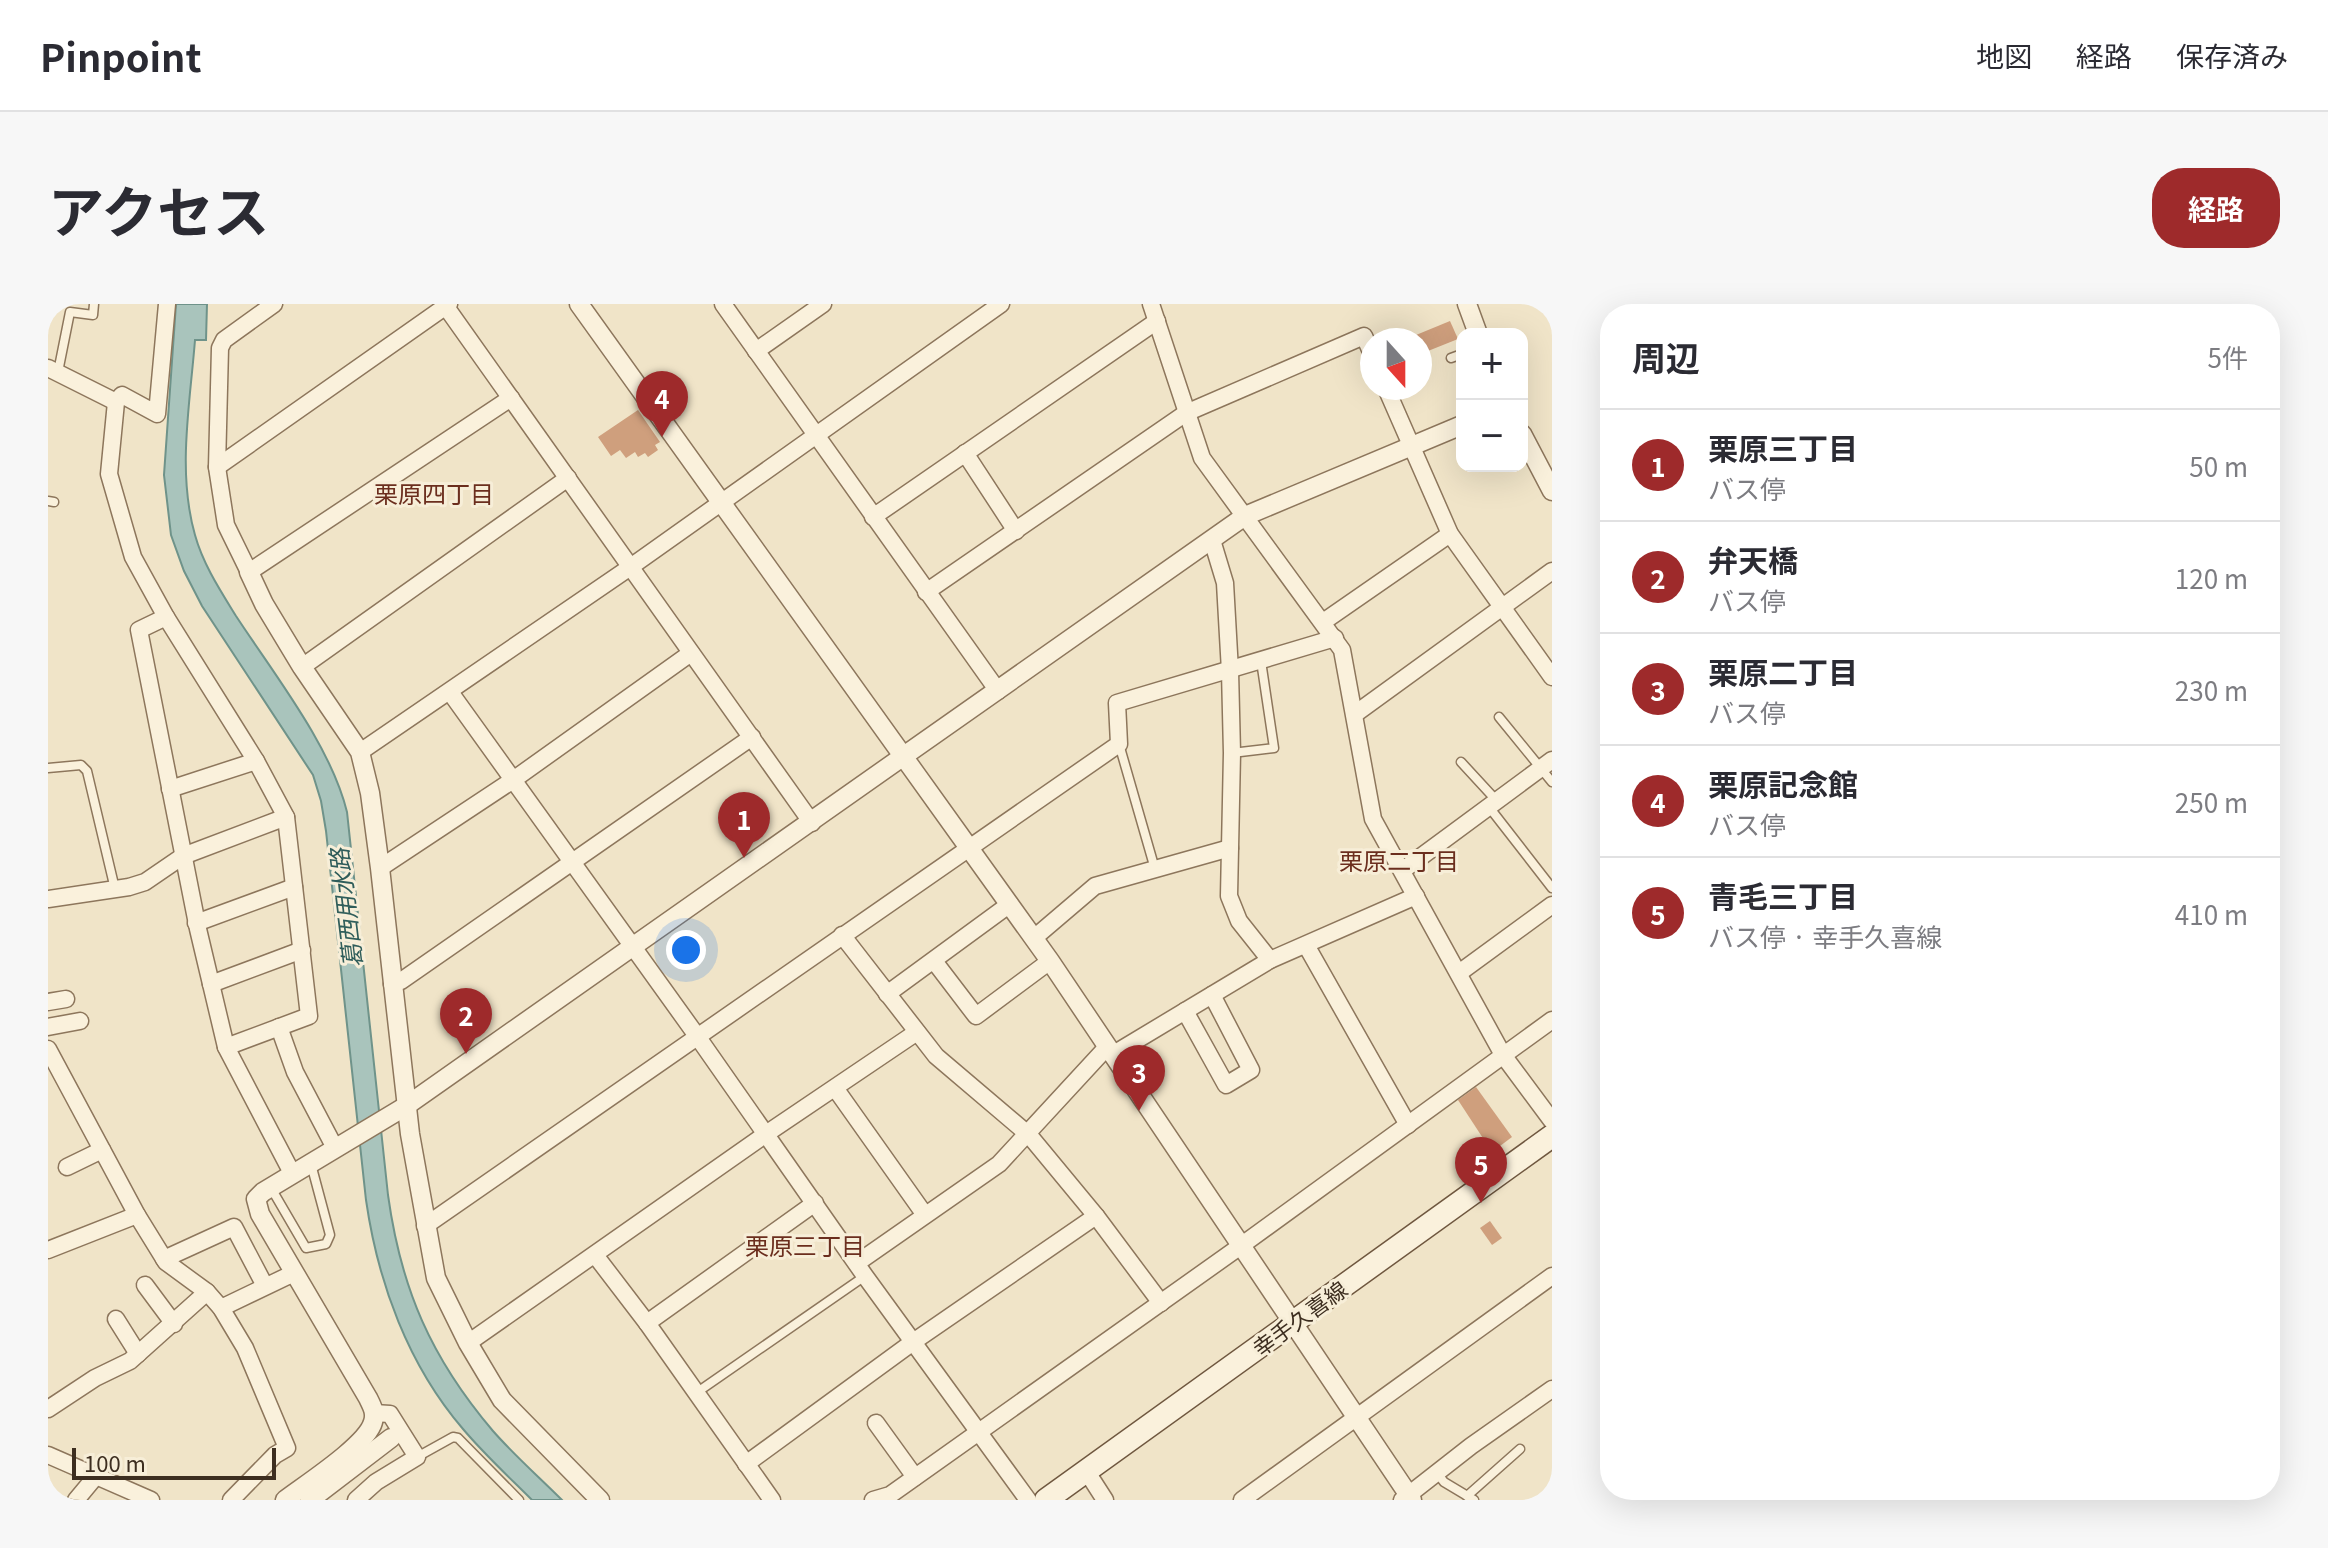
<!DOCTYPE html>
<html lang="ja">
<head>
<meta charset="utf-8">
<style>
  :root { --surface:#fff; --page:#f7f7f7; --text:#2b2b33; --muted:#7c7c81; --line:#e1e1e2; --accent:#9e2a2b }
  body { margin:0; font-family:Georgia,"Noto Sans JP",serif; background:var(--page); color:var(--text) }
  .controls { position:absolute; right:24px; top:24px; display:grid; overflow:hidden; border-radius:16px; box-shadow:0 8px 32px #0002 }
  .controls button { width:72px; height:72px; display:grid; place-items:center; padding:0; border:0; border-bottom:2px solid var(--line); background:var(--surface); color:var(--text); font:40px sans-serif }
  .compass { position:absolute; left:1312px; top:24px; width:72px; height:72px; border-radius:50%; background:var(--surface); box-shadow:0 8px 32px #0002; rotate:159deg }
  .scale { position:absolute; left:24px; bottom:20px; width:204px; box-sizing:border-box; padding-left:8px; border:4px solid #3d2e20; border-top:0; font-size:22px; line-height:28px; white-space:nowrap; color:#3d2e20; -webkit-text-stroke:6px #f7eed8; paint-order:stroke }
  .you { position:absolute; left:638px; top:646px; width:28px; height:28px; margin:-20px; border:6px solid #fff; border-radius:50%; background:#1a73e8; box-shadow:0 0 0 12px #1a73e833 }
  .badge { display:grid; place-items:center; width:52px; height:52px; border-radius:50%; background:var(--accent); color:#fff; font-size:26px; font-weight:700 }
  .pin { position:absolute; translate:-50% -66px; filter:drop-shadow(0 2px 4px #0008) }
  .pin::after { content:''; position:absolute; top:42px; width:28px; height:24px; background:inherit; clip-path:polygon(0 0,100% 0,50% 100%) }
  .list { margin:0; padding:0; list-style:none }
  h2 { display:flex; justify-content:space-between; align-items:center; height:104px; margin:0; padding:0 32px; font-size:34px }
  h2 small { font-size:26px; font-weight:400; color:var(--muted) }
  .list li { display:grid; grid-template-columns:52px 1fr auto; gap:24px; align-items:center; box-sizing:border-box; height:112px; padding:0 32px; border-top:2px solid var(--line) }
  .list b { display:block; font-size:30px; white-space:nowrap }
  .list p { margin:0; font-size:26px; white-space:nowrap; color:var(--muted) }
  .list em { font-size:26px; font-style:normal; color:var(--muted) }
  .map { position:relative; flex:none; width:1504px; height:1196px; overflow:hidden; border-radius:32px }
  header { display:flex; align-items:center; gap:48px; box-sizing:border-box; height:112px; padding:0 40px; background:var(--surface); border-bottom:2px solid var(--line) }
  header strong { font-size:38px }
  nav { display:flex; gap:44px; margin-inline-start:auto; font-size:28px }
  .intro { display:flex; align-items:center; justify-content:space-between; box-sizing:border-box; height:192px; padding:0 48px }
  h1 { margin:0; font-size:56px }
  .button { padding:20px 36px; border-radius:32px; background:var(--accent); color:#fff; font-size:28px; font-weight:700 }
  main { display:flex; gap:48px; padding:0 48px }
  aside { flex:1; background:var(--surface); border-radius:32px; box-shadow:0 8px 32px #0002 }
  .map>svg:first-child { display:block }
  .water { fill:#a9c4bc; stroke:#6f938a; stroke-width:2 }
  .building { fill:#cf9f7d }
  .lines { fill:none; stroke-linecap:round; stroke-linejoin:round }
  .service-casing { stroke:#8d765c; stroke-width:11 }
  .minor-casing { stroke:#8d765c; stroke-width:19 }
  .tertiary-casing { stroke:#8d765c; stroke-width:21 }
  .secondary-casing { stroke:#6f573f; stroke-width:25 }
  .service { stroke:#faf1dc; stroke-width:8 }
  .minor { stroke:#faf1dc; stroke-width:16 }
  .tertiary { stroke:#faf1dc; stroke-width:18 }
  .secondary { stroke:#faf1dc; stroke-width:22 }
  .labels { text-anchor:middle; stroke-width:6; stroke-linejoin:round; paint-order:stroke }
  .street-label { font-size:22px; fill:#3d2e20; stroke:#f7eed8 }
  .neighbourhood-label { font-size:24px; fill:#6b2e1e; stroke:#f7eed8 }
  .water-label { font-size:24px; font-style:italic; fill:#2f5d5a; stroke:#f7eed8 }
</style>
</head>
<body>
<header>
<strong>Pinpoint</strong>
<nav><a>地図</a><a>経路</a><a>保存済み</a></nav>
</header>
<div class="intro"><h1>アクセス</h1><a class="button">経路</a></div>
<main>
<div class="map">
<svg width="1504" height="1196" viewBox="0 0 1504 1196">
  <rect width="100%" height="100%" fill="#f0e4c8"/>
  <path class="water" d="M128 0H159L158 36H147C142 100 129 168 147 231 155 260 172 286 188 312 226 370 283 442 299 508L340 891C353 985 383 1054 445 1127 466 1151 491 1173 514 1196H484C461 1173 436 1150 415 1125 360 1061 330 979 318 896L278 527 273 497 265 471 154 302 136 267 123 231 116 171Z"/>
  <g class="building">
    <polygon points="1402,17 1410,35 1375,49 1368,31"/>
    <polygon points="590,106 612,138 607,141 610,146 600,153 597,149 590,153 587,148 578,154 572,146 563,152 550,133"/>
    <polygon points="1428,783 1464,833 1444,848 1410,796"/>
    <polygon points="1442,917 1454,934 1444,941 1432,924"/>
  </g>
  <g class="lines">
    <g class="service-casing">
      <g id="service">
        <polyline points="1403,54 1414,50"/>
        <polyline points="10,68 22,8 45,11 46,0"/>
        <polyline points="0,197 6,198"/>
        <polyline points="1451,413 1504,478"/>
        <polyline points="1071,440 1107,565"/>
        <polyline points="1184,449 1226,444 1213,357"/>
        <polyline points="1413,458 1448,496"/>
        <polyline points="0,464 33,461 39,467 67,585"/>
        <polyline points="1441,503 1504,584"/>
        <polyline points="223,884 258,944 278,940 282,931 263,860"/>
        <polyline points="648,1089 817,972"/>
        <polyline points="369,1153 405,1133 410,1134 471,1196"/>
        <polyline points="1389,1169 1396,1178 1426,1196"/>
        <polyline points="1419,1192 1472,1145"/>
      </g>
    </g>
    <g class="minor-casing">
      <g id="minor">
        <polyline points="119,0 109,110 74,91 68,98 61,170 85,253 118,313 208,457 238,513 261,712 178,743"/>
        <polyline points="226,0 176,36 172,44 169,163 178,221 201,268 463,94"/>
        <polyline points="396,0 764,519"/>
        <polyline points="675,0 950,387"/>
        <polyline points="1103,0 1154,154 1294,346 1325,515 1455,751 1504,817"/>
        <polyline points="708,47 775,0"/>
        <polyline points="0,64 68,98"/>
        <polyline points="1338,84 1402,230 1504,373"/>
        <polyline points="917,149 968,227"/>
        <polyline points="169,163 401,0"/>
        <polyline points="825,213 1109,17"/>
        <polyline points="1164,236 1177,279 1182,367 1184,449 1181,592 1191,617 1222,656"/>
        <polyline points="878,288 1138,109 1316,32 1324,50"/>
        <polyline points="118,313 91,326 150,625 178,743 244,869"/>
        <polyline points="1275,318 1402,230"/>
        <polyline points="254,363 520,174"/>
        <polyline points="402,388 649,732 817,972 980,1196"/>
        <polyline points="1307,410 1504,267"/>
        <polyline points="312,448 581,264 953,0"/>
        <polyline points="122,485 208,457"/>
        <polyline points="332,564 465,476 643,349"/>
        <polyline points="1355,566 1504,456"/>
        <polyline points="0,595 81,583 97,578 135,552 238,513"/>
        <polyline points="148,619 246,583"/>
        <polyline points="794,631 888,752 981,831 1048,912 1113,999"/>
        <polyline points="986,634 1047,582 1182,544"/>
        <polyline points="1258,641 1360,821"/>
        <polyline points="886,657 928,712 1002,657"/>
        <polyline points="1411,669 1504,601"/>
        <polyline points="163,680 254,646"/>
        <polyline points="344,680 353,677 704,433"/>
        <polyline points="839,690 962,600"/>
        <polyline points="0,698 18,695"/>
        <polyline points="1137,707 1178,781 1203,766 1164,691"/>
        <polyline points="0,723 32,717"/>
        <polyline points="231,723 247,768 287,844"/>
        <polyline points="0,745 89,911 118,958 159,988 173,1004 197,1044 239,1144 227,1151 183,1196"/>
        <polyline points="1064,751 1222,656 1368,592"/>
        <polyline points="787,784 877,911"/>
        <polyline points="19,863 54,846"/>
        <polyline points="377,922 1071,440 1069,399 1287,334"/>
        <polyline points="0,946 89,911"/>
        <polyline points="547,951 599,1019 724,1196"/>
        <polyline points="116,955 186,923 217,982"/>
        <polyline points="809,959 951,860 1059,743"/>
        <polyline points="97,981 126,1020"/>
        <polyline points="173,1004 246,969"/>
        <polyline points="68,1015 90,1050"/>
        <polyline points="599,1019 767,899"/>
        <polyline points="420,1039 718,830 869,728"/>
        <polyline points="0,1105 47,1074 82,1057 159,988"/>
        <polyline points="828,1119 867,1173"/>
        <polyline points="0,1151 103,1196"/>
        <polyline points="698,1160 865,1038 1048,912"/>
        <polyline points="1039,1168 1057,1196"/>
        <polyline points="28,1196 48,1172"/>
        <polyline points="308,1196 328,1178 369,1153 342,1110 326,1109"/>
        <polyline points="825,1196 842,1191 1194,941 1504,716"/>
        <polyline points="1194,1196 1504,972"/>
        <polyline points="1354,1196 1423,1142 1504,1085"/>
      </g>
    </g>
    <g class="tertiary-casing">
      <g id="tertiary">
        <polyline points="531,0 1002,657 1364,1196"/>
        <polyline points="1419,0 1430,30"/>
        <polyline points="1474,130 1504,187"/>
        <polyline points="201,268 216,300 254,363 312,448 322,489 332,564 362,830 388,974 420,1039 454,1096 552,1196"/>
        <path d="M237 1196C258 1180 319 1141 325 1118 328 1109 324 1102 320 1094L212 910 208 895 215 888 358 802 1197 212 1414 121"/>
        <polyline points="262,1196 343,1134"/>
      </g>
    </g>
    <g class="secondary-casing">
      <polyline id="secondary" points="998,1196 1504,832"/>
    </g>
    <use href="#service" class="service"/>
    <use href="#minor" class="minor"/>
    <use href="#tertiary" class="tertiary"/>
    <use href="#secondary" class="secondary"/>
  </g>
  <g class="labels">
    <g class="street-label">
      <text transform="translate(1252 1015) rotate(-36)" y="8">幸手久喜線</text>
    </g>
    <g class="neighbourhood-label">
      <text x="386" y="199">栗原四丁目</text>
      <text x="1351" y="566">栗原二丁目</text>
      <text x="757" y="951">栗原三丁目</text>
    </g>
    <g class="water-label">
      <text transform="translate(299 604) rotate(-97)" y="8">葛西用水路</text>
    </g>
  </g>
</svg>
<div class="controls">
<button>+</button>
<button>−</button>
</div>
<svg class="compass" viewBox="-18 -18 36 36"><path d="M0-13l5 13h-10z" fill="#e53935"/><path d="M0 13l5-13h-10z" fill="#7c7c81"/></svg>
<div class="scale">100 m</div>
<div class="you"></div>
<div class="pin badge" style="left:696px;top:554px">1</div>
<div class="pin badge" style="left:418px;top:750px">2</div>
<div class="pin badge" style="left:1091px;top:807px">3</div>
<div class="pin badge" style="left:614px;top:133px">4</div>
<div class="pin badge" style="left:1433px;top:899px">5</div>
</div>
<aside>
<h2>周辺<small>5件</small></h2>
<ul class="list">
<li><span class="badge">1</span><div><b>栗原三丁目</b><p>バス停</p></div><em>50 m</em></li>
<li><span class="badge">2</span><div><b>弁天橋</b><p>バス停</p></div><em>120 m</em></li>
<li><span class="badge">3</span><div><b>栗原二丁目</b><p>バス停</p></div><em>230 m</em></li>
<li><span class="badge">4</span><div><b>栗原記念館</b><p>バス停</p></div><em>250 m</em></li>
<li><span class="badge">5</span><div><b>青毛三丁目</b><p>バス停 · 幸手久喜線</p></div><em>410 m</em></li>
</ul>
</aside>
</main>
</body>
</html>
